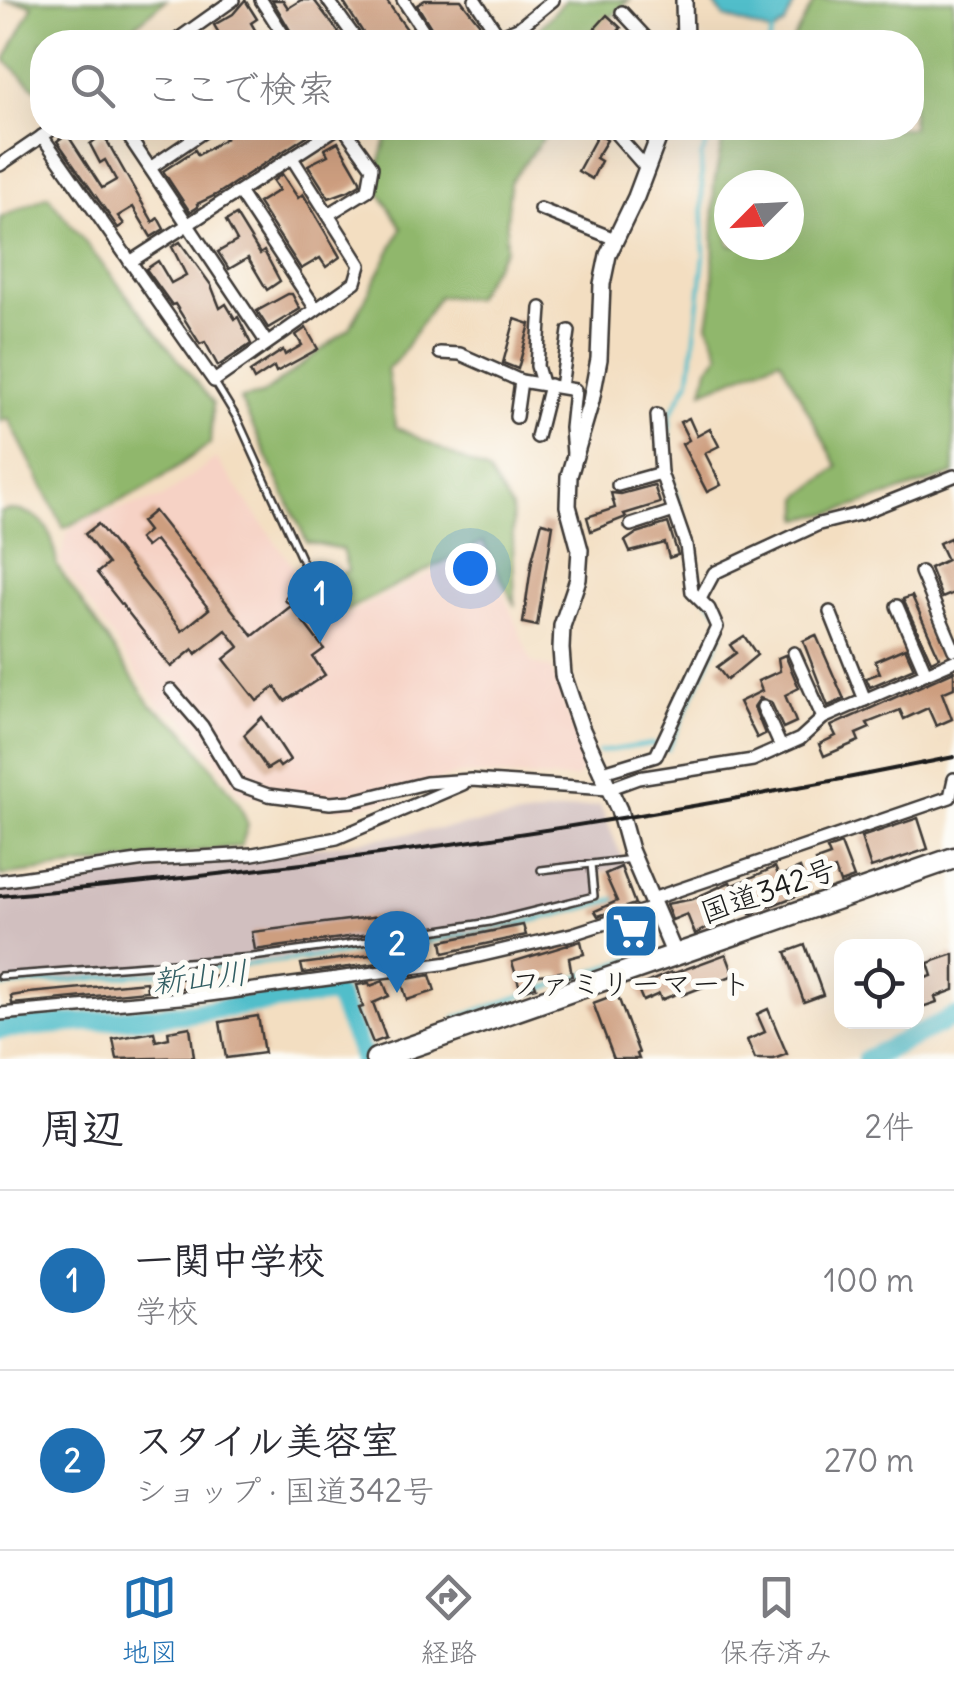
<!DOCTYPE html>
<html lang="ja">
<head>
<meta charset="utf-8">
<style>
  :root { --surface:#fff; --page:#f7f7f7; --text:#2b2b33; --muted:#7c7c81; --line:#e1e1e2; --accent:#1f6fb2 }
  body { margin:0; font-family:Delius,"Klee One",sans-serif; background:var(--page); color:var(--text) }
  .controls { position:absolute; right:30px; bottom:30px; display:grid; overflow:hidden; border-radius:20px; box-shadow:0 10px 40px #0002 }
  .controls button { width:90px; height:90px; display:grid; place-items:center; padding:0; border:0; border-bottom:2px solid var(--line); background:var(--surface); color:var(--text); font:50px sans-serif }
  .compass { position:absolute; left:714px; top:170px; width:90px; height:90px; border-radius:50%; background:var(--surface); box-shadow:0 10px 40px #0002; rotate:246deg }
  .you { position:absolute; left:470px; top:568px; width:35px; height:35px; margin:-25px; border:8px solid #fff; border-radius:50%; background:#1a73e8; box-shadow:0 0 0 15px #1a73e833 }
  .badge { display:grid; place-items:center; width:65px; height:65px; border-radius:50%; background:var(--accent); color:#fff; font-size:32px; font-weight:700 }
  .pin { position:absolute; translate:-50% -82px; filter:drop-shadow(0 2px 5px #0008) }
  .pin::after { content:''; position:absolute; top:52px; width:35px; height:30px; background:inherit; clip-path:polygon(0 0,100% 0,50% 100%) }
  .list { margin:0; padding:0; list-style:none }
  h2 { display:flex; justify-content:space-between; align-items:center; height:130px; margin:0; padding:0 40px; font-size:42px }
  h2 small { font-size:32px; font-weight:400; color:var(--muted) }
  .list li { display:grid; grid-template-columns:65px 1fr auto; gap:30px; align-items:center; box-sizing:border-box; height:180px; padding:0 40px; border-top:2px solid var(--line) }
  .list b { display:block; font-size:38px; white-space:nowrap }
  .list p { margin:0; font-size:32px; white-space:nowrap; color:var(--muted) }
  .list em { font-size:32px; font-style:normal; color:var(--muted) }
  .icon { flex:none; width:55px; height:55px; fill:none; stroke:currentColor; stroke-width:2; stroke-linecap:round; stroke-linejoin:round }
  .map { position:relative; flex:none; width:954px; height:1059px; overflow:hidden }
  .search { position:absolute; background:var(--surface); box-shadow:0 10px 40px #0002; left:30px; right:30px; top:30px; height:110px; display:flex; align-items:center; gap:25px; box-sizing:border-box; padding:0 35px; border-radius:40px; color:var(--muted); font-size:38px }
  .sheet { height:490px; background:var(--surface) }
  nav { display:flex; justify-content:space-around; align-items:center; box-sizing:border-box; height:140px; border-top:2px solid var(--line); background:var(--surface); font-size:28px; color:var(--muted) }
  nav a { display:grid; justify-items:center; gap:5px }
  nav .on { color:var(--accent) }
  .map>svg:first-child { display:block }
  .built { fill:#f6d2c5 }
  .industrial { fill:#d1bfbf }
  .forest { fill:#90b76c; stroke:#566a44; stroke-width:2.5; fill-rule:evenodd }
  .water { fill:#51beca; stroke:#366d73; stroke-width:2.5 }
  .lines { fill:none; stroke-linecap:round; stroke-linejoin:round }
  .stream { stroke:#51beca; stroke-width:4 }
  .river { stroke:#51beca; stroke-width:20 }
  .building { fill:#cd9e7f }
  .lane-casing { stroke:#3c3935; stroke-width:10 }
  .street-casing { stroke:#3c3935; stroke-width:16 }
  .secondary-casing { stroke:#3c3935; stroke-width:20 }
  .highway-casing { stroke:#3c3935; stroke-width:25 }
  .lane { stroke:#fff; stroke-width:5 }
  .street { stroke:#fff; stroke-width:11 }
  .secondary { stroke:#fff; stroke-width:15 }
  .highway { stroke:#fff; stroke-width:20 }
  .rail { stroke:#1c1c1c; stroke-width:4 }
  .labels { text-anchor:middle; stroke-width:10; stroke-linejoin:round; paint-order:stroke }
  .street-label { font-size:30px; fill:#1c1c1c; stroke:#fdfcf7 }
  .poi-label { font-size:30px; fill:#1c1c1c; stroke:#fdfcf7 }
  .water-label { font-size:32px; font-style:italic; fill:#315d62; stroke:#fdfcf7 }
</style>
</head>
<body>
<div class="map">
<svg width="954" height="1059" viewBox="0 0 954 1059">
  <rect width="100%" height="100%" fill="#fdfcf7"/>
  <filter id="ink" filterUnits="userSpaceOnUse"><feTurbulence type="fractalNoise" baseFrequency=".01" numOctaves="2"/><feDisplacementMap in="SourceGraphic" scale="20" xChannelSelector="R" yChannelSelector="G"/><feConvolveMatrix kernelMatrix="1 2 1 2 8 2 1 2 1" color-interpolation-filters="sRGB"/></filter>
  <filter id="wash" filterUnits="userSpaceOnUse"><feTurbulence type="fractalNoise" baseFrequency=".0048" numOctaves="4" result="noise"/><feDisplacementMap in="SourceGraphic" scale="40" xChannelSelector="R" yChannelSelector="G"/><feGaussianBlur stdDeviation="2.25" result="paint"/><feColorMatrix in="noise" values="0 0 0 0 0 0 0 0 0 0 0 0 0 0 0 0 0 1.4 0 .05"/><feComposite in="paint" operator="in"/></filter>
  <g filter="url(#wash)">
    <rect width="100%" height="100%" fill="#f3dec1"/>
    <polygon class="built" points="216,458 332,622 484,546 532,663 551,668 586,762 576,779 457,774 385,801 338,809 241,794 182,717 160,707 60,562 67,532 95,515 162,498"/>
    <polygon class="industrial" points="600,805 626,867 600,872 601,898 459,933 299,956 0,984 0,887 219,862"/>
    <g class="forest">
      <polygon points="3,0 166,0 115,42 42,42 42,88 37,90 5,60 33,5"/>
      <polygon points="566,0 629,0 585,42 512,42 534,34"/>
      <path d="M815 0H954V474L837 512 800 519V497L838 467 780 359 703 391 708 368 720 354 708 324 713 294 714 185 725 128H912V42H792ZM729 185H789V245H729Z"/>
      <polygon points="389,128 551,128 510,182 505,249 473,299 439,296 398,359 387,369 396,427 488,472 512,509 515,606 483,542 335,616 317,590 318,580 348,571 342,549 307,542 240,399 262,395 350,328 402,228 374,184"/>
      <polygon points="48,196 213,403 210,444 147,488 64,528 8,418 0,422 0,218"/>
      <path d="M11 510C47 512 53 534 57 566L151 705 183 729 239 803 248 825 241 846 0 876V512Z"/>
    </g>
    <polygon class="water" points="711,0 796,0 785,24 772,33 724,17"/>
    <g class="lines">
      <g class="stream">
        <polyline points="769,42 772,33"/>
        <polyline points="685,527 669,470 670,415 690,379 704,256 701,158 712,128"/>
        <polyline points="694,565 699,590"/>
        <polyline points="599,752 652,744 668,750 722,633 722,613 706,597"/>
        <path d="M0 987C207 967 420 958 619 898"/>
        <polyline points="456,1018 633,958"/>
      </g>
      <g class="river">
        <polyline points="0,1029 180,1014 333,993 338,998 364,1059"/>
        <polyline points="867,1059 954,1017"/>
      </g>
    </g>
    <g id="blocks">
      <g class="building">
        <polygon points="245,0 257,19 251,23 262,42 224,42 214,25 233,14"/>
        <polygon points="272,0 283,0 288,8 301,0 314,0 340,34 329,42 297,42"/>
        <polygon points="342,0 386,0 416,42 398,42 394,36 386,42 369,42"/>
        <polygon points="425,0 461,0 479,23 482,33 469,42 465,36 453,42 440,42 417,5"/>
        <polygon points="607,15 621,28 619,30 634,42 595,42 588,36"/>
        <polygon points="220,128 319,128 216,195 197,204 198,207 190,212 163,171 195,150 198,155 226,138"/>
        <polygon points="67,134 102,188 116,180 105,160 100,163 90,144 103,134 153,222 158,218 164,229 151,237 133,207 118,216 124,224 118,228 57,141"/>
        <polygon points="598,134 607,140 596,158 601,161 592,179 578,171"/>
        <polygon points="338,142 360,180 360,184 348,191 329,198 308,165 328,155 325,149"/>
        <polygon points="282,174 298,198 303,194 340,257 326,267 320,258 301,269 258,203 279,190 273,181"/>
        <polygon points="236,215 260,254 264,251 280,281 267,290 248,258 229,269 218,252 237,241 226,221"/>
        <polygon points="180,242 211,285 220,308 226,304 235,319 238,317 251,344 218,366 205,342 200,344 175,304 172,305 146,269 158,261 171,283 186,275 172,247"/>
        <polygon points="288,294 292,294 300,309 268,328 257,311"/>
        <polygon points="515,319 530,324 518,369 503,363"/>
        <polygon points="306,328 318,349 276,372 274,367 254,380 250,372 283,350 285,355 302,345 296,335"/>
        <polygon points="689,418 697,436 710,429 719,446 705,453 721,485 707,492 682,444 689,440 680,422"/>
        <polygon points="654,485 660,503 624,514 626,517 591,531 587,517 615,508 611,493 621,494"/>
        <polygon points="154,511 253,636 291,606 324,649 313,657 325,675 285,701 275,687 257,701 224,659 239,647 226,630 196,654 193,649 171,667 97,573 108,564 85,534 98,524 182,631 209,609 155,540 146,547 139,539 148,531 141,522"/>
        <polygon points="542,522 553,525 537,626 523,623 532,560"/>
        <polygon points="668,523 678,555 669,558 665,543 630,552 625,541 637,533"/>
        <polygon points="950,538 954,547 954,593 942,598 930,568 947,560 939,543"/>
        <polygon points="912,596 939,657 931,661 903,599"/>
        <polygon points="816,635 844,699 828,706 803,641"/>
        <polygon points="744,636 757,655 727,680 717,667 736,653 730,645"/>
        <polygon points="905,648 914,668 870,687 866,678 880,673 875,661"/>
        <polygon points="785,655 799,688 785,695 796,722 783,728 771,702 760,698 754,707 765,734 757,738 739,702 762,691 758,681 780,671 778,658"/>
        <polygon points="954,671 954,688 942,693 952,719 936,726 928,708 904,719 900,710 867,723 870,728 856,734 859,741 824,756 819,744 836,736 831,726"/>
        <polygon points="262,717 290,760 280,767 277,763 267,769 244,735"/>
        <polygon points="918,818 928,849 871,868 861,837"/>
        <polygon points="841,844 854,878 840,883 835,869 821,874 816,861 830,856 827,849"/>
        <polygon points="621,867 635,904 598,916 595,911 617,901 605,874"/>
        <polygon points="775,867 779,877 800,868 809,891 750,914 745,903 716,914 719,921 695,934 687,914 672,920 666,904 693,899 730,882 732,886"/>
        <polygon points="396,914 398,930 255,950 252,932"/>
        <polygon points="523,925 526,935 444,953 442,941"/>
        <polygon points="581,941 584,954 569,958 572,976 562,978 561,972 532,976 536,987 521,991 512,962"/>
        <polygon points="805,945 823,995 804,1002 786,952"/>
        <polygon points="386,953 387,962 303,973 301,964"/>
        <polygon points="726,954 734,975 682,995 681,992 661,1000 659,994 643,1001 637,987 671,972 672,974"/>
        <polygon points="954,954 954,990 935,997 937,1002 916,1009 916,981 932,976 928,963"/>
        <polygon points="228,974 228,983 163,990 162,981"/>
        <polygon points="430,975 435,991 407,1000 401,980"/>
        <polygon points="383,981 389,996 373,1003 386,1038 373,1043 359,1008 363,1007 357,985 369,983 370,986"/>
        <polygon points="146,982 147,991 12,1004 11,996 29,993"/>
        <polygon points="617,994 639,1053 637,1054 639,1059 614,1059 593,1003"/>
        <polygon points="768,1009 787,1054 774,1059 755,1059 747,1040 765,1032 757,1014"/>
        <polygon points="258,1016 264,1053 226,1058 220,1022"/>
        <polygon points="190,1027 194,1057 117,1059 113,1039 154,1032 156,1041 169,1038 168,1031"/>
      </g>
    </g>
  </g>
  <g filter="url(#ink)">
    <use href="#blocks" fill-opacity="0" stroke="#3c3935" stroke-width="2.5"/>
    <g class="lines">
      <g class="lane-casing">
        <g id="lane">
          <polyline points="216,384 238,420 310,578 289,599"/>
          <polyline points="541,870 633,859"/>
          <polyline points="0,976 253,957 342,945 490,922 594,896 591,864"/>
        </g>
      </g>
      <g class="street-casing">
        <g id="street">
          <polyline points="261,0 288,42"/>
          <polyline points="328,0 358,42"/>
          <polyline points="403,0 431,42"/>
          <polyline points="475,0 499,36"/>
          <polyline points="622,12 650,42"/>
          <polyline points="174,42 233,0"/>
          <polyline points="485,42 520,27 553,0"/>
          <polyline points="123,128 267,343"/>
          <polyline points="611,128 647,169"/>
          <polyline points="42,136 214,381 355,282 360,265 292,158"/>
          <polyline points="0,165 54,128"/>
          <polyline points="150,168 209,128"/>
          <polyline points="239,192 316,309"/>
          <polyline points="540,209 615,239"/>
          <polyline points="329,214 368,190 372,167 344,128"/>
          <polyline points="130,262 337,128"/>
          <polyline points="541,308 537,366 542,383"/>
          <polyline points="440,353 460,354 521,381 575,390 571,428 573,454"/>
          <polyline points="561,387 569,331"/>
          <polyline points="516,417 521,381"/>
          <polyline points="537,437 550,385"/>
          <polyline points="618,485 661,473"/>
          <polyline points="631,525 674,511"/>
          <polyline points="921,572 954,650"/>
          <polyline points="700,599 714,573 819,524 859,514 954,476"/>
          <polyline points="897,606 926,673"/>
          <polyline points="830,612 865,700"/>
          <polyline points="794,653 823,718"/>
          <polyline points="171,690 202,726 237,784 268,795 330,803 353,801 426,783 471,780 608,789 638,778 753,760 800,739 823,718 954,661"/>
          <polyline points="763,707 781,747"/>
          <polyline points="600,773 656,756 717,627 709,609 692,592 686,545 661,473 657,415"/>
          <polyline points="0,881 145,860 253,854 337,838 463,784"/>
          <polyline points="652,899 950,797 954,779"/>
          <polyline points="0,1014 202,996 449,963 572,934 656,907"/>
        </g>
      </g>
      <g class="secondary-casing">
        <g id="secondary">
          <polyline points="684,0 685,42"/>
          <polyline points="662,128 636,197 608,255 602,284 599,359 591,401 569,476 568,506 580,550 578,579 562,626 561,649 563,675 581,728 619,810 630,850 675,955"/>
        </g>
      </g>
      <g class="highway-casing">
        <polyline id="highway" points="376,1059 954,858"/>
      </g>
      <use href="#lane" class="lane"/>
      <use href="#street" class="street"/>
      <use href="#secondary" class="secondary"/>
      <use href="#highway" class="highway"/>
      <path class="rail" d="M0 896C320 868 639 821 954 757"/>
    </g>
  </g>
  <defs>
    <g id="supermarket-square" transform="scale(2.875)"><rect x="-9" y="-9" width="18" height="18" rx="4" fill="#1f6fb2" stroke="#fdfcf7"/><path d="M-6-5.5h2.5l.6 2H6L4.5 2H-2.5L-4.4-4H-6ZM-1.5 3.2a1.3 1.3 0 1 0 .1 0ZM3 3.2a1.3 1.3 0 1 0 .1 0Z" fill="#fff"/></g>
  </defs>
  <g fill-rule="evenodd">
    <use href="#supermarket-square" x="631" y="931"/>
  </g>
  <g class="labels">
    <g class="street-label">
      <text transform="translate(768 891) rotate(-19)" y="10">国道342号</text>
    </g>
    <g class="poi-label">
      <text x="631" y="994">ファミリーマート</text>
    </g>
    <g class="water-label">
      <text transform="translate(200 977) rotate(-6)" y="11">新山川</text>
    </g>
  </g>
</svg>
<div class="controls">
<button><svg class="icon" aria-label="locate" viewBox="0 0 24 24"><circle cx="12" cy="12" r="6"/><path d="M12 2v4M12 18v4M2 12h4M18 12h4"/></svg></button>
</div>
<svg class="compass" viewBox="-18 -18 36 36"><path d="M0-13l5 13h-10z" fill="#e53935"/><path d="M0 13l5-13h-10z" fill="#7c7c81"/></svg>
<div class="you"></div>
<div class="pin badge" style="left:320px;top:643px">1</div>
<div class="pin badge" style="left:397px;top:993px">2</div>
<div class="search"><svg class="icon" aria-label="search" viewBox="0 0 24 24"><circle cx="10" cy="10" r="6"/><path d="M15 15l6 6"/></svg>ここで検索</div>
</div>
<section class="sheet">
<h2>周辺<small>2件</small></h2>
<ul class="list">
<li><span class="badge">1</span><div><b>一関中学校</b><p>学校</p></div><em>100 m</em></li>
<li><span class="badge">2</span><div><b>スタイル美容室</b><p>ショップ · 国道342号</p></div><em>270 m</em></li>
</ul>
</section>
<nav>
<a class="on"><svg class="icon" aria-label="map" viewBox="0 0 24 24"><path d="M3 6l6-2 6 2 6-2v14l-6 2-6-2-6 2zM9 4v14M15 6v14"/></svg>地図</a>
<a><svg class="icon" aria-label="directions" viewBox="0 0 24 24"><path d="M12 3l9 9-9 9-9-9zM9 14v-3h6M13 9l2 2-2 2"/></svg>経路</a>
<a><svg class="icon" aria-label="saved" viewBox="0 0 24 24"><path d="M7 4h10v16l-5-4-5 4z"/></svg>保存済み</a>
</nav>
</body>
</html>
